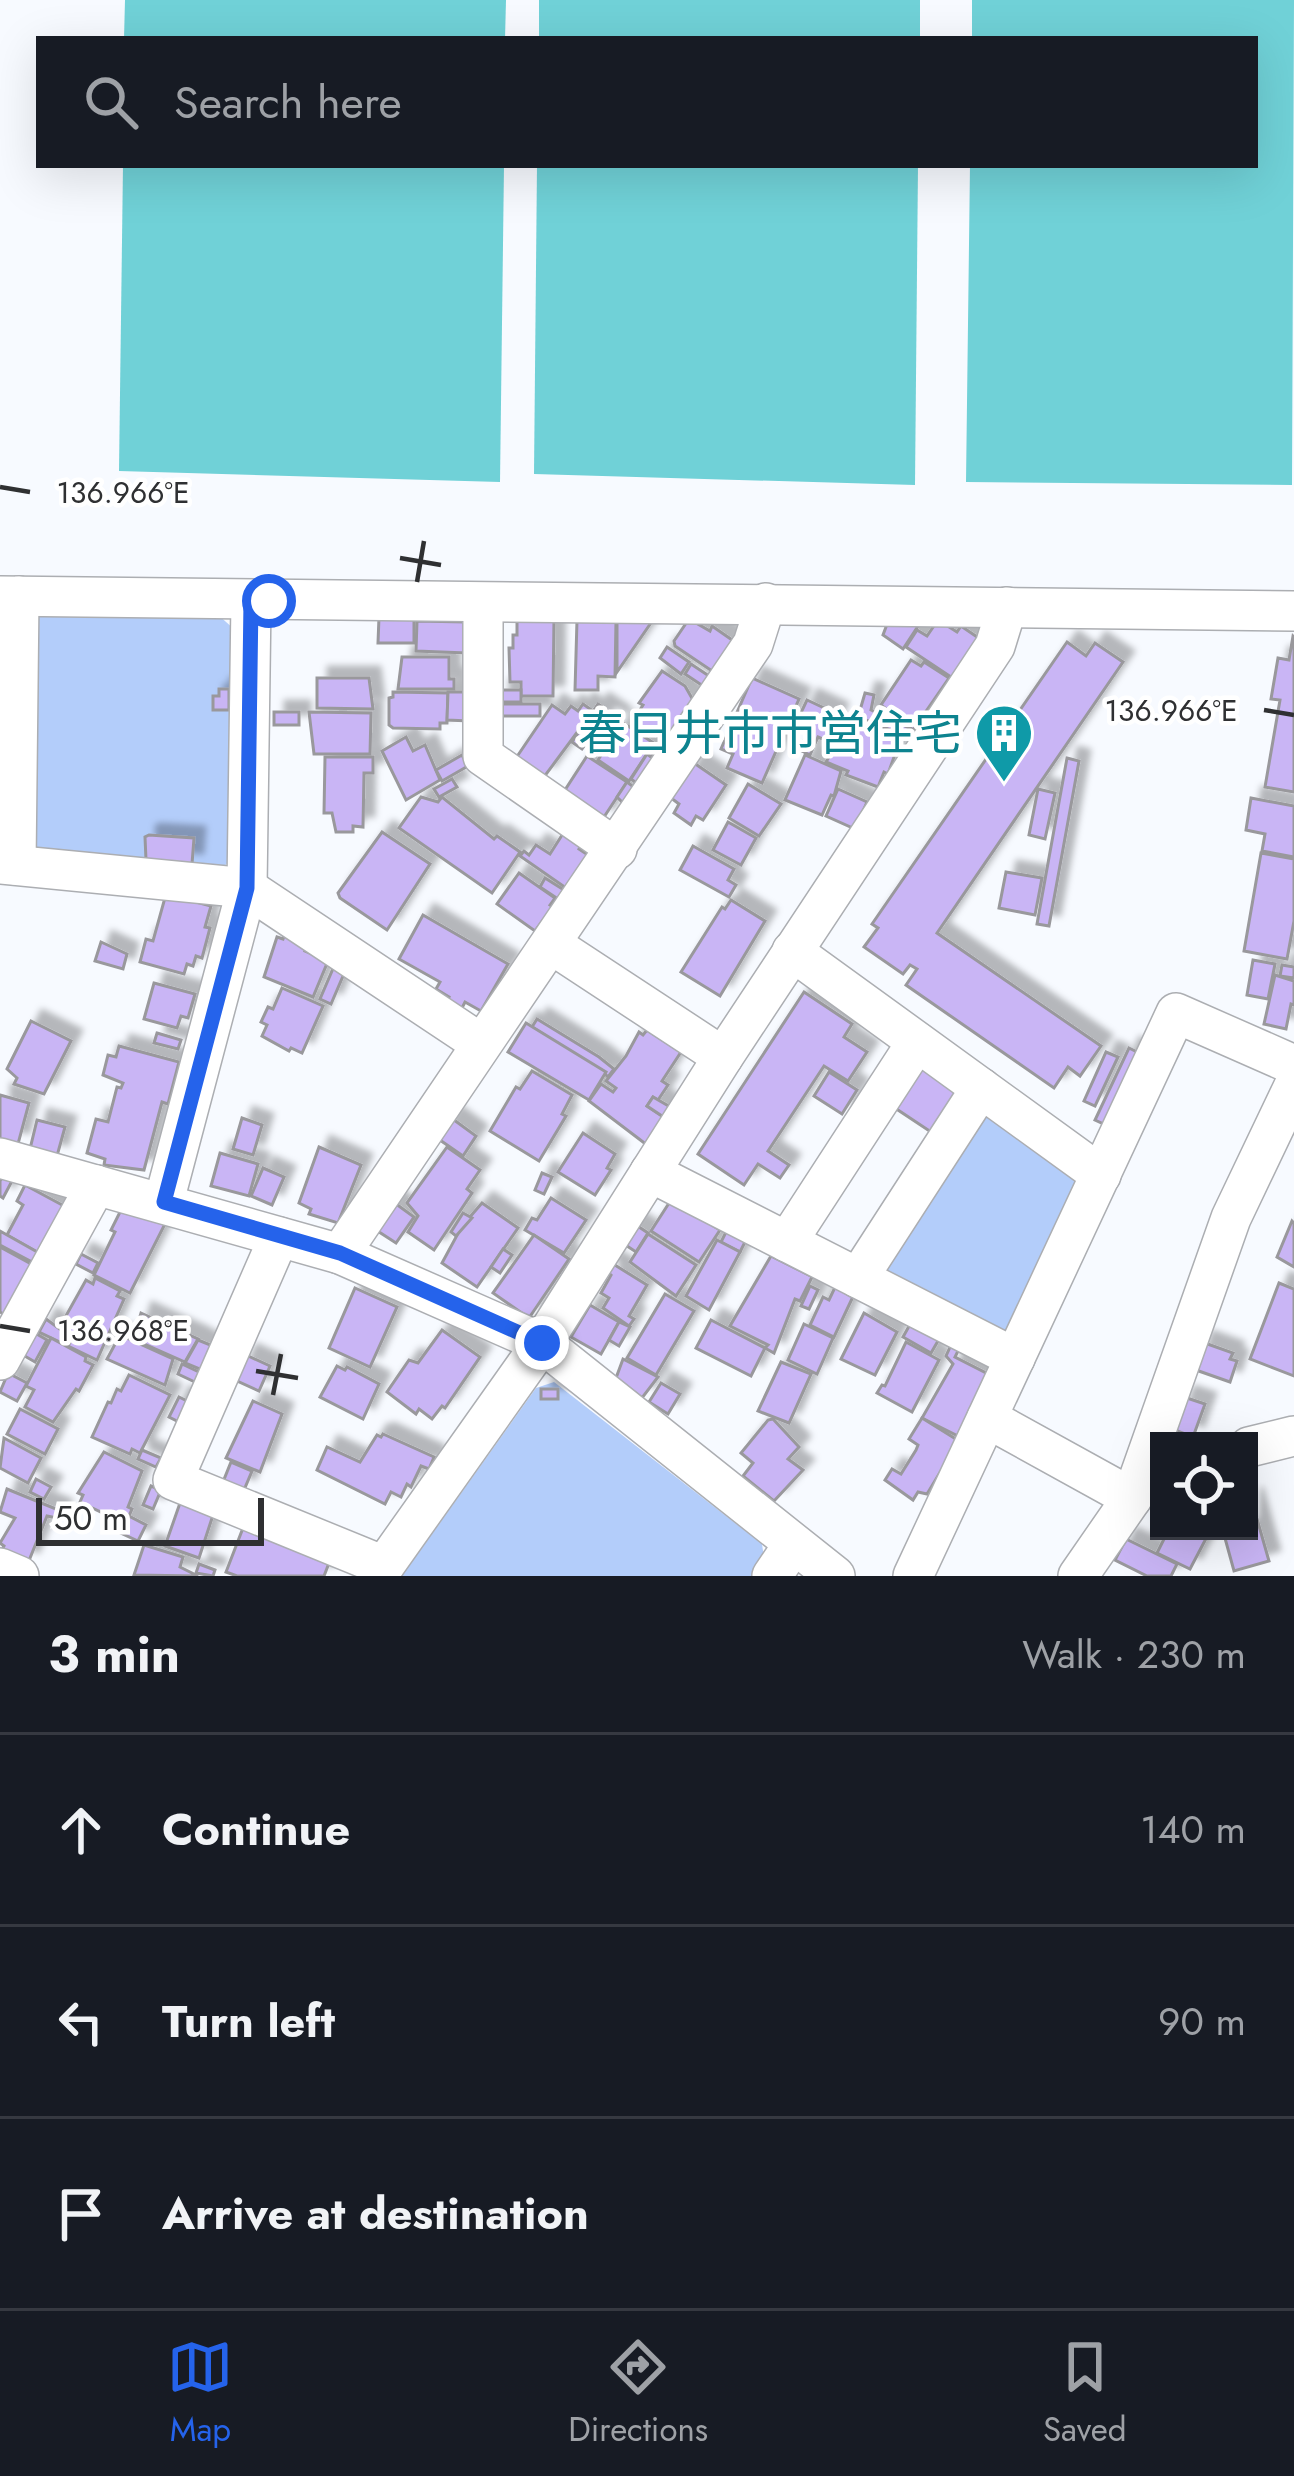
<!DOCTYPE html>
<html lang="en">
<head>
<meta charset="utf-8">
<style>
  :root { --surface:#171b24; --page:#20242c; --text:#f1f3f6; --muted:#9ea1a6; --line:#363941; --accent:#2563eb }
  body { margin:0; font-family:Jost,"Noto Sans JP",sans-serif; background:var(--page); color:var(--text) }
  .controls { position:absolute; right:36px; bottom:36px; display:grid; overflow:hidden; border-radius:0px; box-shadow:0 12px 48px #0002 }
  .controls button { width:108px; height:108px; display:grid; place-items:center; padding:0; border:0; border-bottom:3px solid var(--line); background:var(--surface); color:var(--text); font:60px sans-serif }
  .scale { position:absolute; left:36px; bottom:30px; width:228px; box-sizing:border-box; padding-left:12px; border:6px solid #2f3032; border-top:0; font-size:33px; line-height:42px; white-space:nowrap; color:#2f3032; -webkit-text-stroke:9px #fff; paint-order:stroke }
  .stop { position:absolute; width:36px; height:36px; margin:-27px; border:9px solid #2563eb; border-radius:50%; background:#fff }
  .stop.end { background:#2563eb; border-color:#fff; box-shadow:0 3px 12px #0008 }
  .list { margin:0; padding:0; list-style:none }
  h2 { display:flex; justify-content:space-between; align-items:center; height:156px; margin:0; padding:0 48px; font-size:51px }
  h2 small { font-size:39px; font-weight:400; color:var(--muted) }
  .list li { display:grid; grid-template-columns:78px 1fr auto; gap:36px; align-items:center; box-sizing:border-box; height:192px; padding:0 48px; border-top:3px solid var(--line) }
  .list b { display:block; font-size:45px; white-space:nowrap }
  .list em { font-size:39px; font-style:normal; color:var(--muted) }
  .icon { flex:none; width:66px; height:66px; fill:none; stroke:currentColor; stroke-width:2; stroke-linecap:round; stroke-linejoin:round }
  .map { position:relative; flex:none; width:1294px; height:1576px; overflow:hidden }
  .search { position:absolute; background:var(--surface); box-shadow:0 12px 48px #0002; left:36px; right:36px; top:36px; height:132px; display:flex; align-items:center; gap:30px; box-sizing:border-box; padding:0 42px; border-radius:0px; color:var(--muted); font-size:45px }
  .sheet { height:732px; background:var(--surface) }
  nav { display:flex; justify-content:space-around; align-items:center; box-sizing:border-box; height:168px; border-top:3px solid var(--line); background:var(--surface); font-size:33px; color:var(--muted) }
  nav a { display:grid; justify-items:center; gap:6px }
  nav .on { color:var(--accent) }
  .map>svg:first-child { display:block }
  .green { fill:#b3cdfa }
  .water { fill:#70d1d7 }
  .building { fill:#c9b5f5; stroke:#99989c; stroke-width:3; filter:url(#shadow) }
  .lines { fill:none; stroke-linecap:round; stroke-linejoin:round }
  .minor-casing { stroke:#acaeb2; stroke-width:42 }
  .minor { stroke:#fff; stroke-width:39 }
  .route { stroke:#2563eb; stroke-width:15 }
  .ticks { fill:none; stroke:#2f3032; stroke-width:4.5 }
  .labels { text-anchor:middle; stroke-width:9; stroke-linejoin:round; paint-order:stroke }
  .culture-label { font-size:48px; fill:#0d838f; stroke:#fff; text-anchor:end }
  .ticks-label { font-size:30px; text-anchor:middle; fill:#2f3032; stroke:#fff; stroke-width:9; stroke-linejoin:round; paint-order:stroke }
</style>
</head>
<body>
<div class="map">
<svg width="1294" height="1576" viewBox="0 0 1294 1576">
  <defs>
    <filter id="shadow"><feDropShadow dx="11" dy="-11" stdDeviation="3" flood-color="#0004"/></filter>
  </defs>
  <rect width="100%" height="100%" fill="#f7faff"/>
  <g class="green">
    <polygon points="43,612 217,614 234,629 231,860 222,868 41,853 33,846 34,622"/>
    <polygon points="983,1107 1079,1183 1009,1336 879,1274"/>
    <polygon points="554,1382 762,1544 764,1558 751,1576 402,1576 536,1388"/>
  </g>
  <g class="water">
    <polygon points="125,0 506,0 505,39 124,39"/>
    <rect x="539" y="0" width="381" height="39"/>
    <polygon points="972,0 1294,0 1292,485 966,482 970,165 1255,165 1255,39 972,39"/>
    <polygon points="123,165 504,165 500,482 119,471"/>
    <polygon points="537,165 918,165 915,485 534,474"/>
  </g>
  <g class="building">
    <polygon points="379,617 414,618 414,643 378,643"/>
    <polygon points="517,617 554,618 553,696 521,696 521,682 510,682 509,648 513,648 513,635 517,635"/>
    <polygon points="617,617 655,617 617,672"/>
    <polygon points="689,619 710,631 712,626 735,642 715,673 675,646 674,641"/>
    <polygon points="889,619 922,620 903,649 883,635"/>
    <polygon points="577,620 616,621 615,677 598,676 598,690 575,690"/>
    <polygon points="938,620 957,632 961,626 980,639 954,679 906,647 917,630 927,636"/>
    <polygon points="417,621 467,622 467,653 416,651"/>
    <polygon points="1293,636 1294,637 1294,792 1265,787 1280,700 1271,699 1278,658 1289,660"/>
    <polygon points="1067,642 1086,656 1095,643 1123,662 937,933 1101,1046 1080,1076 1068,1067 1054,1088 906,985 917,969 910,965 903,974 864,947 878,928 872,924"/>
    <polygon points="667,647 689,662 681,674 660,658"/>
    <polygon points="402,657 449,657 449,679 454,679 454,689 398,689"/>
    <polygon points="911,660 921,666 924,662 949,678 913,730 881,705"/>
    <polygon points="691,664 712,678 706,688 685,674"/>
    <polygon points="662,671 685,686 693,700 666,742 633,721 643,705 639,703"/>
    <polygon points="317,678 369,678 373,709 317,708"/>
    <polygon points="752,678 799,699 762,783 727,768 733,754 721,749"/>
    <polygon points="219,689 229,689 229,710 213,710 213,696 219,696"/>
    <rect x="499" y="690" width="22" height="12"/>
    <polygon points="393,692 448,693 447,723 440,723 440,729 393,728 389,725 389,698 393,697"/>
    <polygon points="448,692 470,692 469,721 447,720"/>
    <polygon points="865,693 874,695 871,710 913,730 908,737 858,717"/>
    <polygon points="807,700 837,714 825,740 818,737 810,755 800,750 808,731 800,727 802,723 797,721"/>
    <rect x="499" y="704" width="41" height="12"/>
    <polygon points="583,704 593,711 544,777 516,758 552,705 565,714 571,706 578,711"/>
    <polygon points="598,704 619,718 616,723 605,716 582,749 572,742"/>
    <rect x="274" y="712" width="25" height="13"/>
    <polygon points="309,712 371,713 370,754 314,754"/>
    <polygon points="857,720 900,740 888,774 884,772 878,787 846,775 848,771 826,762 837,744 844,747"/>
    <polygon points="622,722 658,746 651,757 647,754 629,781 598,760"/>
    <polygon points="406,737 413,751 425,745 440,780 406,800 382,751"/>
    <polygon points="656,749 661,752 639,785 631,779 647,754 651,757"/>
    <polygon points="462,755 468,766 442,781 436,770"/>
    <polygon points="805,755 841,771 834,796 831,795 822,815 785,800"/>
    <polygon points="587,756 627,782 602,820 565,790"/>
    <polygon points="325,757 373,757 373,773 364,773 363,827 353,826 353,832 336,832 332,813 324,813"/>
    <polygon points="1067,758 1079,761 1049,926 1037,924"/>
    <polygon points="694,763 726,785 703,820 696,816 691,825 674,813 679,804 671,798"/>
    <polygon points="452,779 457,787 439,797 434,789"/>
    <polygon points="627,782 635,788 624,804 617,797"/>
    <polygon points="748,784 781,804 759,836 729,818"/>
    <polygon points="838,789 867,802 855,829 826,816"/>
    <polygon points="1038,789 1055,793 1045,839 1029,835"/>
    <polygon points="421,797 438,802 442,797 494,839 497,836 520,852 492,893 399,828"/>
    <polygon points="1251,798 1294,806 1294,857 1262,851 1265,834 1246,830"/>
    <polygon points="728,822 756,838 741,865 713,850"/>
    <polygon points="382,832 430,864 387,930 340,898 338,893"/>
    <polygon points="564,832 582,844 579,849 588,855 566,888 520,856 524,851 529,855 536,845 550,854"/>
    <polygon points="149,835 194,838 192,864 146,860 145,837"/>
    <polygon points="693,846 734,869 728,880 736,885 729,897 680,870"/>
    <polygon points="1261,853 1294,859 1294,921 1287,959 1244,951"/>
    <polygon points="1006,872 1042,878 1035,915 999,908"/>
    <polygon points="519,873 555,898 550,905 553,907 535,931 497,904"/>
    <polygon points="545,878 564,890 558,899 540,887"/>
    <polygon points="166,894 211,906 205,927 210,928 202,958 196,956 193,966 187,964 184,974 140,962 146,939 153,941"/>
    <polygon points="731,900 765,921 720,996 681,972 722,907 725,909"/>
    <polygon points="423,915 508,964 481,1011 465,1002 462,1008 447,1000 449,997 436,989 440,982 399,959"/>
    <polygon points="284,936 308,945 305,951 328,961 313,997 264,977 277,937 283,939"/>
    <polygon points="101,942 127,954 123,969 95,961"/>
    <polygon points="1253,960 1275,964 1268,999 1247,995"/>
    <polygon points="335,964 346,969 331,1004 320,999"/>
    <polygon points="1282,965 1294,967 1294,978 1280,976"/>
    <polygon points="1275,975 1294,981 1294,1005 1291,1004 1286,1029 1264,1024"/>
    <polygon points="154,983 195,994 188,1018 181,1016 177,1028 144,1019"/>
    <polygon points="282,988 323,1006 302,1053 291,1048 289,1051 262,1036 267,1025 261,1022 268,1007 273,1009"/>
    <polygon points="804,992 852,1024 844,1037 867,1052 848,1081 824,1066 768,1151 789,1165 780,1178 758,1164 744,1185 698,1154"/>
    <polygon points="537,1019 599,1057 614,1069 608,1077 605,1074 532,1027"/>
    <polygon points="31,1021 71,1041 44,1094 14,1084 17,1078 7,1069"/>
    <polygon points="526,1023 606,1072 589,1100 508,1052"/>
    <polygon points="647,1030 681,1052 662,1081 668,1085 658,1100 653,1097 647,1106 665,1118 647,1145 589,1101 601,1084 613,1092 616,1088 606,1081 626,1056 639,1032 643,1035"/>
    <polygon points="157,1033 181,1040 178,1049 154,1043"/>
    <polygon points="119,1046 179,1062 168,1104 162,1102 144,1170 104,1165 105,1159 87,1153 96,1119 108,1122 117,1087 121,1088 123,1083 103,1075 108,1055 116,1057"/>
    <polygon points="1129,1048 1139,1053 1106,1125 1095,1120"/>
    <polygon points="1106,1052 1118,1057 1095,1106 1084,1101"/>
    <polygon points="923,1066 962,1091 934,1134 895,1108"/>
    <polygon points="532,1071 572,1095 562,1114 566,1116 539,1161 490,1131 516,1087 520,1089"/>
    <polygon points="829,1072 857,1090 842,1114 814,1096"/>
    <polygon points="0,1095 29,1103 18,1144 0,1139"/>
    <polygon points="653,1097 672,1108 665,1118 647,1106"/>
    <polygon points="450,1117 476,1136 463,1156 437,1138"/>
    <polygon points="242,1118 262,1125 253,1155 233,1149"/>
    <polygon points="37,1120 65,1127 57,1156 30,1149"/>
    <polygon points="583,1133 615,1154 607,1168 611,1170 595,1195 558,1172"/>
    <polygon points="319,1147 361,1165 338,1223 309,1214 311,1209 299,1203"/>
    <polygon points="447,1147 480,1170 467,1189 472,1193 434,1250 408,1232 418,1216 407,1203"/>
    <polygon points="220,1153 258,1164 249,1196 211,1186"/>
    <polygon points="263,1168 284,1177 272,1205 251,1196"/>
    <polygon points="542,1173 552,1177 544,1194 535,1190"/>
    <polygon points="4,1174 13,1179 3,1198 0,1196 0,1181"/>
    <polygon points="25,1185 64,1206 39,1253 7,1235 23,1205 17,1201"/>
    <polygon points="551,1198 586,1220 564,1253 525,1230 532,1218 537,1220"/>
    <polygon points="671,1200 720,1230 699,1262 651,1231"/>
    <polygon points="392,1201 414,1217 396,1243 373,1228"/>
    <polygon points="482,1203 518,1228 477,1287 442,1263 462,1226"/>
    <polygon points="122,1208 166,1222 130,1293 94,1275 115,1232 111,1230"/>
    <polygon points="463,1213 472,1218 456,1236 451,1232"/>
    <polygon points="1292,1221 1294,1223 1294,1267 1277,1257"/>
    <polygon points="633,1223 648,1233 636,1252 621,1242"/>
    <polygon points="729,1226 748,1236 740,1252 721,1242"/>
    <polygon points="0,1231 39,1253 34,1263 0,1245"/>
    <polygon points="648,1234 696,1265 676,1296 630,1262"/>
    <polygon points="534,1235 569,1259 529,1318 493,1293"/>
    <polygon points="717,1240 740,1252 709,1310 686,1296"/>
    <polygon points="0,1247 33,1265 5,1315 0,1312"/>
    <polygon points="503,1249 512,1255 500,1273 491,1267"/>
    <polygon points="81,1254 98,1263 93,1273 76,1264"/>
    <polygon points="771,1256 811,1276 815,1271 800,1301 795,1299 774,1353 765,1348 768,1345 730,1326"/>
    <polygon points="610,1262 647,1285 629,1316 634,1319 629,1326 603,1308 609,1298 601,1293 611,1275 605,1270"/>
    <polygon points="95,1278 120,1291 117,1296 124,1299 97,1360 68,1346 73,1337 58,1330 86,1280 93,1284"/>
    <polygon points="838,1281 858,1286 834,1337 810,1325 823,1297 829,1300"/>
    <polygon points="1279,1283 1294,1289 1294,1376 1250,1359"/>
    <polygon points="810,1286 818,1290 809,1309 801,1306"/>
    <polygon points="355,1288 397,1307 370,1367 329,1348"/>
    <polygon points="665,1294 694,1311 656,1375 627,1358"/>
    <polygon points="590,1305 619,1322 601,1354 571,1337"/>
    <polygon points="141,1313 198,1339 185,1362 133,1339"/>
    <polygon points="864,1313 897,1332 875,1375 841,1359"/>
    <polygon points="46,1319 68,1335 64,1344 39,1332"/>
    <polygon points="913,1319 942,1334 931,1353 903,1337"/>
    <polygon points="711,1320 765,1348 751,1376 696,1348"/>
    <polygon points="619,1322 630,1327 619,1346 609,1340"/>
    <polygon points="804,1324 833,1338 817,1374 788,1360"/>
    <polygon points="442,1330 480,1357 445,1408 442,1406 432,1419 419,1409 416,1414 387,1392 409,1360 418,1363"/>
    <polygon points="35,1333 47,1340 35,1362 23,1355"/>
    <polygon points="120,1335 173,1359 165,1385 107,1359"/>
    <polygon points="51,1338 86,1357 85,1361 93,1365 79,1391 76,1389 53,1422 25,1407 34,1390 26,1386"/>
    <polygon points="198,1340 213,1346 202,1370 185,1363"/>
    <polygon points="906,1342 939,1360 912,1412 877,1393 882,1385 885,1386"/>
    <polygon points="1202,1342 1233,1353 1230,1359 1237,1361 1230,1382 1193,1369"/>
    <polygon points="951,1345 959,1349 955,1357 988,1374 960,1437 922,1418 953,1364 946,1356"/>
    <polygon points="246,1355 270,1366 259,1391 235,1380"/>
    <polygon points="623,1359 658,1377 642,1398 616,1378"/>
    <polygon points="781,1362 811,1374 789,1423 758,1411"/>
    <polygon points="182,1364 201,1373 197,1383 178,1374"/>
    <polygon points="337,1366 345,1370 347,1367 379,1384 363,1419 320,1397"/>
    <polygon points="8,1373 27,1383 17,1401 0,1392"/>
    <polygon points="129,1375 170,1395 140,1453 132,1449 130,1454 92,1437 108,1402 111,1403 117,1389 121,1391"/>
    <polygon points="661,1383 680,1394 668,1414 649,1402"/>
    <rect x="541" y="1389" width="17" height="10"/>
    <polygon points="179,1397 189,1402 179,1422 169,1417"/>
    <polygon points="1184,1397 1205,1404 1193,1437 1172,1429"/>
    <polygon points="253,1401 282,1414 260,1472 226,1458"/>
    <polygon points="20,1409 58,1429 45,1454 7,1434"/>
    <polygon points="922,1418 959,1441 927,1494 918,1492 913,1500 885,1480 892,1469 901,1474 916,1450 918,1445 909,1439"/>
    <polygon points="773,1419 799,1447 788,1459 803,1470 774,1501 743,1476 753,1463 741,1453 768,1420"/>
    <polygon points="383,1434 434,1457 429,1469 421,1466 411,1487 407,1484 401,1497 391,1492 385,1504 317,1470 327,1447 360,1462 377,1435 381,1437"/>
    <polygon points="4,1438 41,1458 28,1483 0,1468"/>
    <polygon points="142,1450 161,1458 156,1467 138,1459"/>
    <polygon points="104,1452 142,1471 128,1507 132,1509 129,1516 146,1525 138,1541 110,1528 115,1519 80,1502 83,1495 78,1493"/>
    <polygon points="231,1462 252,1471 244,1490 223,1482"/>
    <polygon points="36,1479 51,1487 44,1499 30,1492"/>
    <polygon points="151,1486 161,1490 153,1509 143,1505"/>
    <polygon points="7,1489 61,1511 57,1518 47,1516 28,1563 1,1552 4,1546 0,1543 15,1518 0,1512"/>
    <polygon points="1251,1498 1269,1561 1234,1571 1223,1531 1249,1531"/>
    <polygon points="180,1503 214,1512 199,1558 165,1546"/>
    <polygon points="243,1528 329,1563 324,1576 237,1576 226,1572"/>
    <polygon points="1162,1531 1210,1531 1190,1569 1157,1553 1164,1539 1159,1538"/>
    <polygon points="1126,1539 1177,1564 1171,1576 1147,1576 1115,1560"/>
    <polygon points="144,1545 183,1557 180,1567 198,1576 134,1575"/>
    <polygon points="199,1564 215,1570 213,1576 196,1573"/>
  </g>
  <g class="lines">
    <g class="minor-casing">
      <g id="minor">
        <polyline points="0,596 1294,611"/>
        <polyline points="483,603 483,756 617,849"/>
        <polyline points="0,864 247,888 480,1043"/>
        <polyline points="16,865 19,596"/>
        <polyline points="551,944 723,1057"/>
        <polyline points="792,951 1101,1175"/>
        <polyline points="0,1158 340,1254 542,1343 835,1576"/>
        <polyline points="650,1172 1015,1358"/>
        <polyline points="164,1201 247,888 251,601"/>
        <polyline points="279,1237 173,1480 384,1566"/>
        <polyline points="787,1242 917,1042"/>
        <polyline points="340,1254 753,644 766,603"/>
        <polyline points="858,1278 981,1088"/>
        <polyline points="0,1360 96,1185"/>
        <polyline points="987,1418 1132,1498"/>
        <polyline points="1249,1447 1294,1436"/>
        <polyline points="0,1568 19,1576"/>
        <polyline points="377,1576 542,1343 723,1057 995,646 1007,607"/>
        <polyline points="772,1576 793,1545"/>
        <polyline points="913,1576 1176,1013 1294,1065"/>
        <polyline points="1078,1576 1132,1498 1231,1218 1294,1086"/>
      </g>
    </g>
    <use href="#minor" class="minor"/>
  </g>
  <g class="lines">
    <polyline class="route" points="269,601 251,601 247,888 164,1202 340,1253 542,1343"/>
  </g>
  <path class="ticks" d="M0 487 30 492M400 558 441 565M417 582 424 541M1264 710 1294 715M0 1326 30 1331M256 1371 298 1378M273 1395 281 1354"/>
  <defs>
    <g id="building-pin" transform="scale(3)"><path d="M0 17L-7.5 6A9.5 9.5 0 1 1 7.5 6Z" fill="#0f9aa8" stroke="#fff"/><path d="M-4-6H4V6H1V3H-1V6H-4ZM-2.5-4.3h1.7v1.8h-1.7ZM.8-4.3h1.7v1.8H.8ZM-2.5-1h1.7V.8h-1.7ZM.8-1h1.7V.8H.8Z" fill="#fff"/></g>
  </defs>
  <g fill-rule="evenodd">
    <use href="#building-pin" x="1004" y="733"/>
  </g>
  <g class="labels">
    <g class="culture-label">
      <text x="962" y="750">春日井市市営住宅</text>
    </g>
  </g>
  <g class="ticks-label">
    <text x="123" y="503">136.966°E</text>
    <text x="1171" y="721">136.966°E</text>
    <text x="123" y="1341">136.968°E</text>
  </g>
</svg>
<div class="controls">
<button><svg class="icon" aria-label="locate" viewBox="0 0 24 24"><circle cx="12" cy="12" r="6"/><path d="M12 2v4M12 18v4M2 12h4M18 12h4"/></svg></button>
</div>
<div class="scale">50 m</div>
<div class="stop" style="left:269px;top:601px"></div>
<div class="stop end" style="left:542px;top:1343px"></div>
<div class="search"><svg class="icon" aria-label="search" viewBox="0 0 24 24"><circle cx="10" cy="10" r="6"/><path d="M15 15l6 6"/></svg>Search here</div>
</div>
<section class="sheet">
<h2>3 min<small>Walk · 230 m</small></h2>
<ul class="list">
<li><svg class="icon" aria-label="ahead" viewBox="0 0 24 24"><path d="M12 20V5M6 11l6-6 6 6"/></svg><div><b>Continue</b></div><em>140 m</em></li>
<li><svg class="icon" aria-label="left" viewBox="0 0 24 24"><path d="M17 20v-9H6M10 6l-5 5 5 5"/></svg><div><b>Turn left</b></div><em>90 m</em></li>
<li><svg class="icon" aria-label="arrive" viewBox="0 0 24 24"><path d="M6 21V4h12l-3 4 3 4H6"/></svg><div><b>Arrive at destination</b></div></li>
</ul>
</section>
<nav>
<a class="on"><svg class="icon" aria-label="map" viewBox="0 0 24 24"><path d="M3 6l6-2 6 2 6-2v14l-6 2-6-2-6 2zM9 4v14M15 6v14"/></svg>Map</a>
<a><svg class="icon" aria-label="directions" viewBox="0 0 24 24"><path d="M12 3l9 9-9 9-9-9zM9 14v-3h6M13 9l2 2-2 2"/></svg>Directions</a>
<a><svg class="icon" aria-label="saved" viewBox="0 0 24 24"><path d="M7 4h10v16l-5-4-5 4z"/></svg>Saved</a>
</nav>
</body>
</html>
